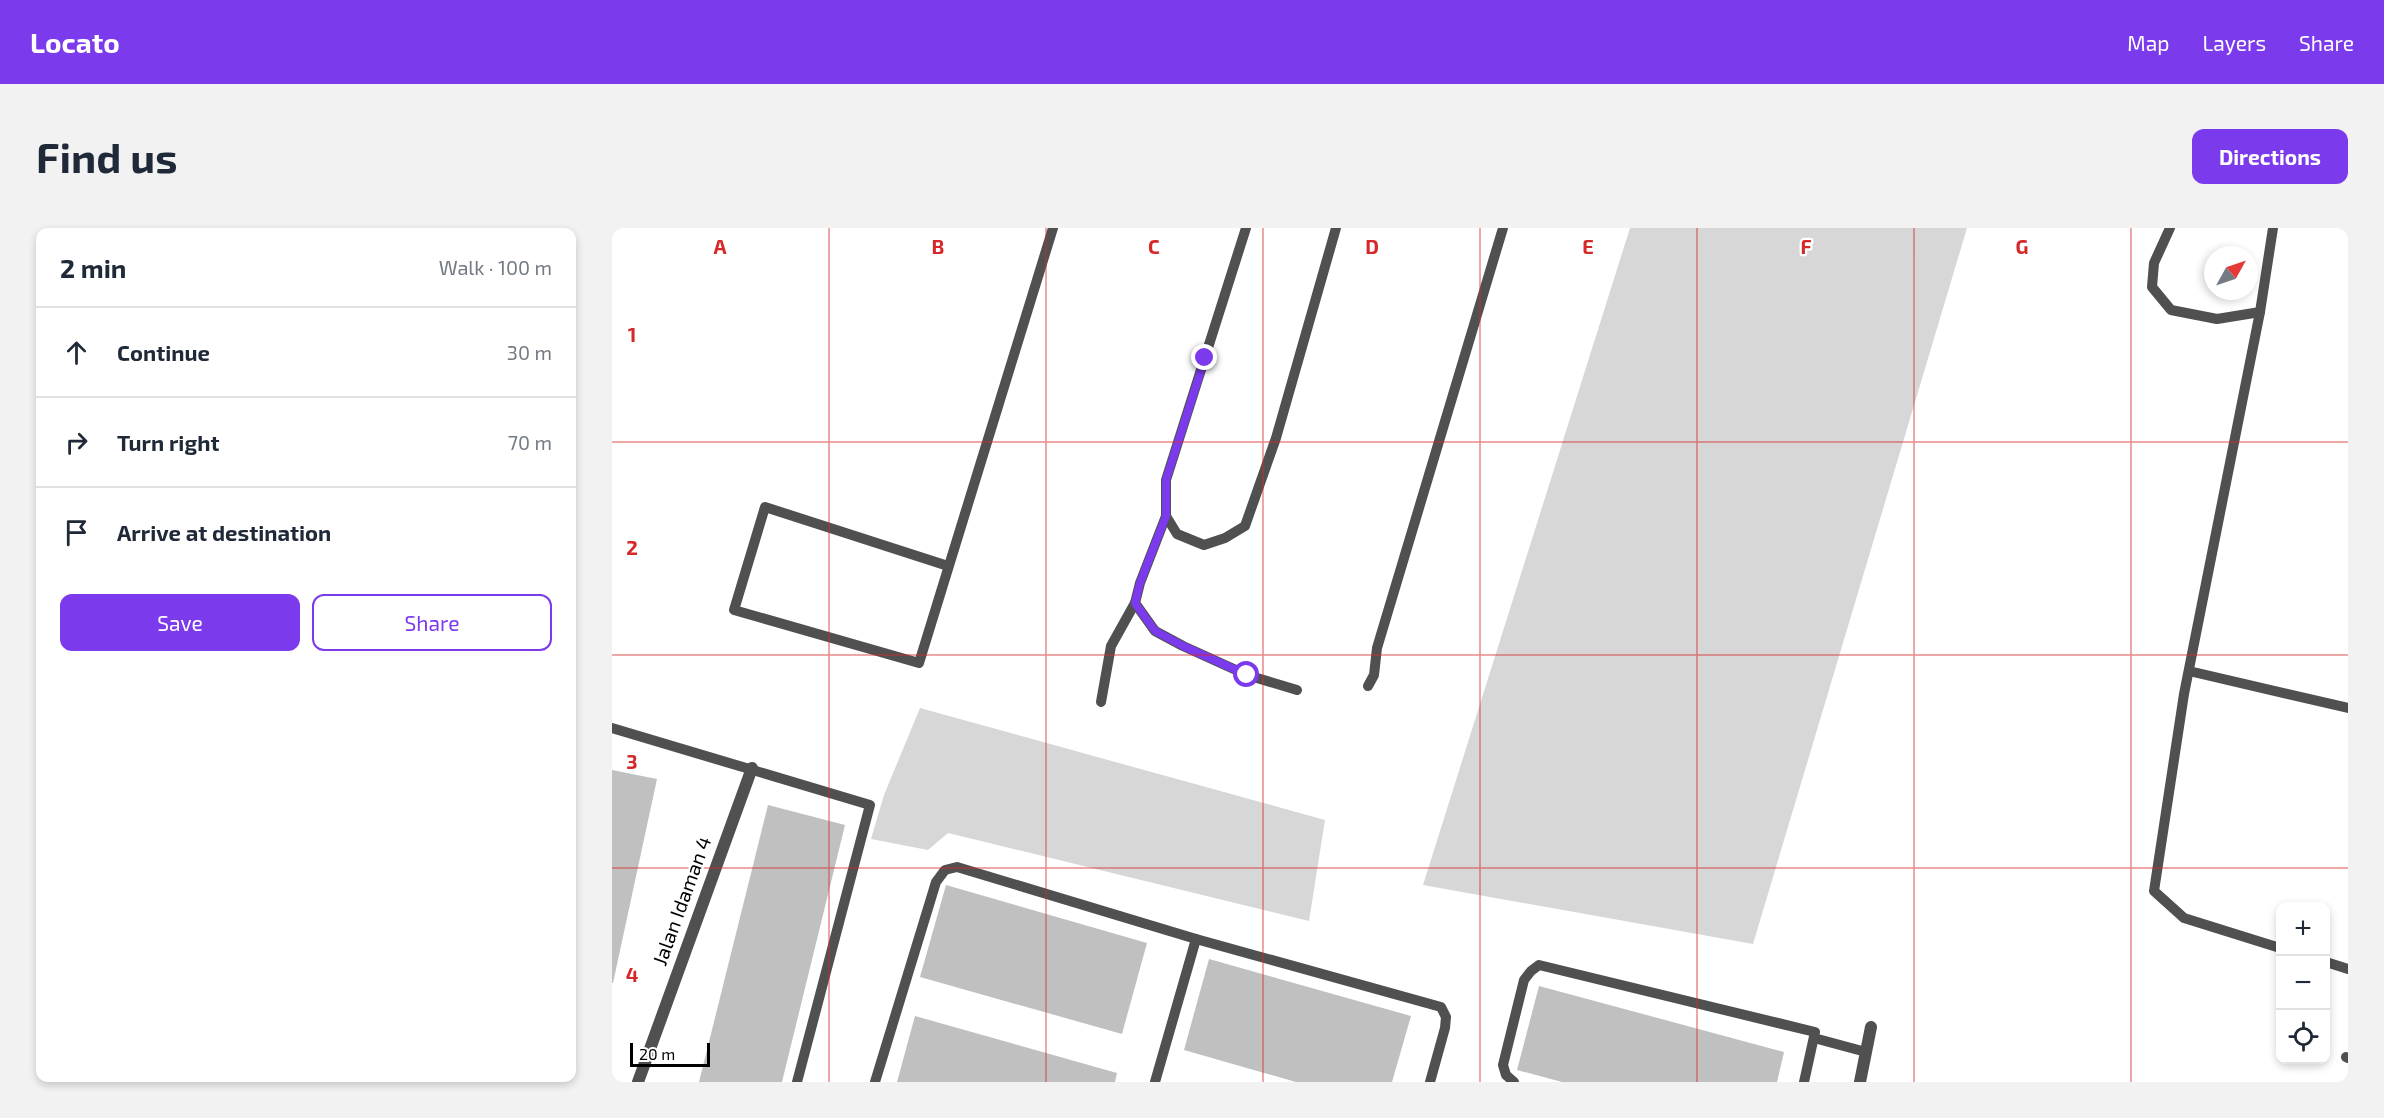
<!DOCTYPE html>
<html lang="en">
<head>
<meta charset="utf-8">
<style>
  :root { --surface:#fff; --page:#f2f2f3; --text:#1f2937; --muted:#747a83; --line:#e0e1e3; --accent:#7c3aed }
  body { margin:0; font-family:"Exo 2",sans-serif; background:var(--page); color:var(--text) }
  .controls { position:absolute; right:18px; bottom:18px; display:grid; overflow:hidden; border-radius:12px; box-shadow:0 3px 9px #0003 }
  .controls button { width:54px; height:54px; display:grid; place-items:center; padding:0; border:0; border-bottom:2px solid var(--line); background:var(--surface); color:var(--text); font:30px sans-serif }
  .compass { position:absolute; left:1592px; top:18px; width:54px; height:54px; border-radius:50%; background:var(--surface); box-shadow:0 3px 9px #0003; rotate:50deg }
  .scale { position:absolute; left:18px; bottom:15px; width:80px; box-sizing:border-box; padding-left:6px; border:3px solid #000; border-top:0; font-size:16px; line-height:21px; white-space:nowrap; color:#000; -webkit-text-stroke:4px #fff; paint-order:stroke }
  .stop { position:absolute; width:18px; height:18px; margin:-14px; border:4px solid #7c3aed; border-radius:50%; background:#fff }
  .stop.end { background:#7c3aed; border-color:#fff; box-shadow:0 2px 6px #0008 }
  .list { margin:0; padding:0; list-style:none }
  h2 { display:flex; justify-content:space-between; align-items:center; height:78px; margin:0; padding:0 24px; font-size:26px }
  h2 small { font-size:20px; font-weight:400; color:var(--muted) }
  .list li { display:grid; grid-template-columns:39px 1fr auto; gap:18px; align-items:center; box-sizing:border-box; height:90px; padding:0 24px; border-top:2px solid var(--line) }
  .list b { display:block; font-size:22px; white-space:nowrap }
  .list em { font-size:20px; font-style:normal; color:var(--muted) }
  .actions { display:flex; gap:12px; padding:18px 24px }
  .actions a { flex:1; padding:14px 0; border:2px solid var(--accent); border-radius:12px; text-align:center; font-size:21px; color:var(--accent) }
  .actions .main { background:var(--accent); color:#fff }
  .icon { flex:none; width:33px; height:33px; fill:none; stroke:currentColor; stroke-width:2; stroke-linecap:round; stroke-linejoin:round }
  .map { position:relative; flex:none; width:1736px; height:854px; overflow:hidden; border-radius:12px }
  header { display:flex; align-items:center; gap:36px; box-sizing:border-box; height:84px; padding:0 30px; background:var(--accent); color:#fff }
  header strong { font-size:28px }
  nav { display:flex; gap:33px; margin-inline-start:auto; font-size:21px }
  .intro { display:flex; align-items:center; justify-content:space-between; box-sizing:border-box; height:144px; padding:0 36px }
  h1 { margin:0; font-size:42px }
  .button { padding:15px 27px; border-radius:12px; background:var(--accent); color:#fff; font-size:21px; font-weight:700 }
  main { display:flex; gap:36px; padding:0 36px }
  aside { flex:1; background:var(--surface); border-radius:12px; box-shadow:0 3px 9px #0003 }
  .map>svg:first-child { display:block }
  .green { fill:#d7d7d7 }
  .building { fill:#c0c0c0 }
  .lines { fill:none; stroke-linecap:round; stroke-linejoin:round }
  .service { stroke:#505050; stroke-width:10 }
  .minor { stroke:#505050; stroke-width:12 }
  .route { stroke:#7c3aed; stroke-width:8 }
  .grid { fill:none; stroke:#d62828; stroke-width:1.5; stroke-opacity:0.55 }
  .labels { text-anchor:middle; stroke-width:4.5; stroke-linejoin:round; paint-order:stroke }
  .street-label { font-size:20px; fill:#000; stroke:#fff }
  .grid-label { font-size:20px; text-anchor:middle; font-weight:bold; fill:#d62828; stroke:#fff; stroke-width:4.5; stroke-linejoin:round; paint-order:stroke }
</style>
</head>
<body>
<header>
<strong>Locato</strong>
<nav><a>Map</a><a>Layers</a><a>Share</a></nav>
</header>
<div class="intro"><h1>Find us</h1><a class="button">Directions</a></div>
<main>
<aside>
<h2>2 min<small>Walk · 100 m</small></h2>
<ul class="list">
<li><svg class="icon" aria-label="ahead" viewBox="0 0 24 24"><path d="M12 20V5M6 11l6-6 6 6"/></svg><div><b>Continue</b></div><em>30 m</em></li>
<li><svg class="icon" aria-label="right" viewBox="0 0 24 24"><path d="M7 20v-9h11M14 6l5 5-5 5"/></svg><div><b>Turn right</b></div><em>70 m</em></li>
<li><svg class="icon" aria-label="arrive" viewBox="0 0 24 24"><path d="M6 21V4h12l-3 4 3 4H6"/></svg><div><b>Arrive at destination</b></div></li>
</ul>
<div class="actions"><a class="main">Save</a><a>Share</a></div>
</aside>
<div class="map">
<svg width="1736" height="854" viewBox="0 0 1736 854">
  <rect width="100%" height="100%" fill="#fff"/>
  <g class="green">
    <polygon points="1018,0 1355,0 1141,716 811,657"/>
    <polygon points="308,480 713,592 697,693 336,605 316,622 259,611 272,567"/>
  </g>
  <g class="building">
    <polygon points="0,542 45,551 1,755 0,755"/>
    <polygon points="156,577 233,597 170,854 87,854"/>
    <polygon points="334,657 535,715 510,806 308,749"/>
    <polygon points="597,731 799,788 780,854 684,854 572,822"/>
    <polygon points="927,758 1172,824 1165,854 950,854 905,842"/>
    <polygon points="303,788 505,845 503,854 285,854"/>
  </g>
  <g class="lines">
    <g class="service">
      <polyline points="634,0 554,252 554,288 528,355 523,375 543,403 571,418 635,447 685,462"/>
      <polyline points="1558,0 1542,35 1540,59 1559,82 1605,91 1648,84"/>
      <polyline points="1661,0 1648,84 1572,466 1542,663 1572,690 1668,720"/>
      <polyline points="554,288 565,306 592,317 613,310 633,298 664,210 724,0"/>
      <polyline points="336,338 153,279 122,382 307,435 441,0"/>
      <polyline points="1577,443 1736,480"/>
      <polyline points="756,458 762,447 765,420 891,0"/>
      <polyline points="489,474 499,418 523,375"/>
      <polyline points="0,500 258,577 185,854"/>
      <polyline points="1714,734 1736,741"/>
      <polyline points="1202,810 1254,824"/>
      <polyline points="1734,829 1736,830"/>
      <polyline points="263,854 324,654 333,642 345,639 584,711 829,779 834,789 833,800 818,854"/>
      <polyline points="543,854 584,711"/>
      <polyline points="902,854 894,847 891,837 912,752 919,743 927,737 1203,804 1192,854"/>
    </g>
    <g class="minor">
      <polyline points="26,854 140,540"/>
      <polyline points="1248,854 1259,799"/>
    </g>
  </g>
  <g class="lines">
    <polyline class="route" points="593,130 554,252 554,288 528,355 523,375 543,403 571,418 635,447"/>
  </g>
  <path class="grid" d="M217 0V854M434 0V854M651 0V854M868 0V854M1085 0V854M1302 0V854M1519 0V854M0 214H1736M0 427H1736M0 640H1736"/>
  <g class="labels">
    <g class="street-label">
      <text transform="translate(70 673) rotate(-70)" y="7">Jalan Idaman 4</text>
    </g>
  </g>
  <g class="grid-label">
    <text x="108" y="26">A</text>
    <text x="326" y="26">B</text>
    <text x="542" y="26">C</text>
    <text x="760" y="26">D</text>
    <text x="976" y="26">E</text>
    <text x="1194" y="26">F</text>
    <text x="1410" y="26">G</text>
    <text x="20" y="114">1</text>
    <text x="20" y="327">2</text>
    <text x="20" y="541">3</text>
    <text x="20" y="754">4</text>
  </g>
</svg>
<div class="controls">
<button>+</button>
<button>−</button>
<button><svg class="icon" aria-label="locate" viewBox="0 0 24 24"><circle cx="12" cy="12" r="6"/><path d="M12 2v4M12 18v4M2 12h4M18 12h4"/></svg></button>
</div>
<svg class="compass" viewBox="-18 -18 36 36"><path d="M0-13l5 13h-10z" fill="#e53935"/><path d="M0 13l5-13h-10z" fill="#747a83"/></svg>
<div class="scale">20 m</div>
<div class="stop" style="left:635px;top:447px"></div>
<div class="stop end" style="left:593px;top:130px"></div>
</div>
</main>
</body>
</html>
